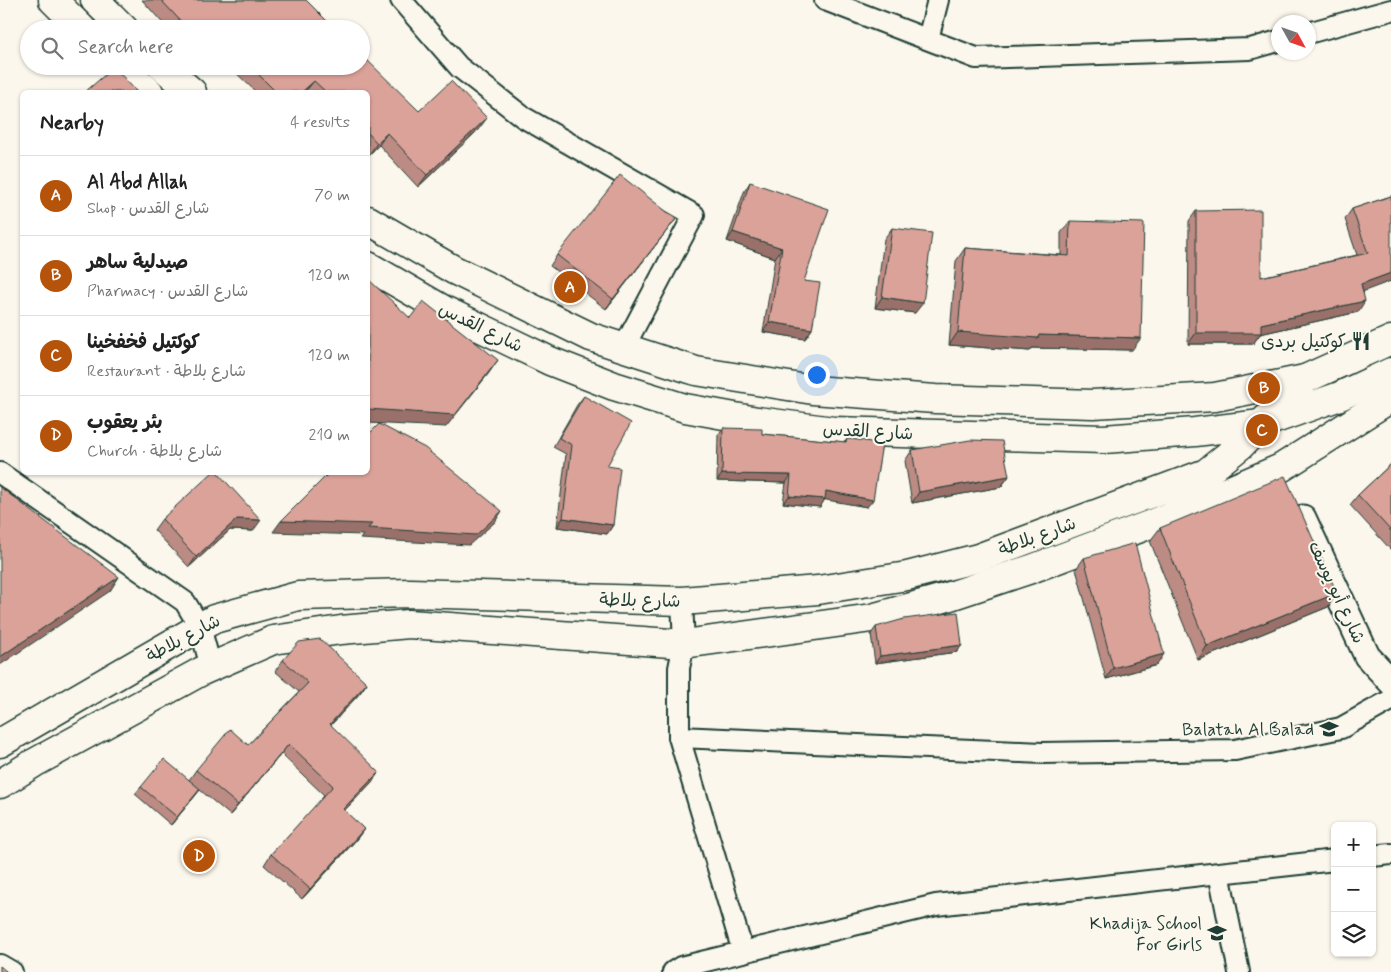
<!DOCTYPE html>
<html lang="en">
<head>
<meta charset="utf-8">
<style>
  :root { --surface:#fff; --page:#f2f2f2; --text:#222; --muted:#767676; --line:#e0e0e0; --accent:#b45309 }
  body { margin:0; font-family:Mynerve,"Playpen Sans Arabic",sans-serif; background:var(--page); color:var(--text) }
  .controls { position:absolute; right:15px; bottom:15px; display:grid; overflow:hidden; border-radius:8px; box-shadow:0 1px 4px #0004 }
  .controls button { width:45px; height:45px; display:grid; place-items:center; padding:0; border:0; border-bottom:1px solid var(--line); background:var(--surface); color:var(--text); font:25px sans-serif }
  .compass { position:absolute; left:1271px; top:15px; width:45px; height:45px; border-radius:50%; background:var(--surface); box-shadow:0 1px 4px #0004; rotate:130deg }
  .you { position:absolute; left:816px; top:374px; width:18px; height:18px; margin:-12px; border:4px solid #fff; border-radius:50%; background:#1a73e8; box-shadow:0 0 0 8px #1a73e833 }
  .badge { display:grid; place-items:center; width:32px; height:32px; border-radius:50%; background:var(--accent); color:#fff; font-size:16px; font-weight:700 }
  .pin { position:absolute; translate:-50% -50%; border:2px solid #fff; box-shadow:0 1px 5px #0006 }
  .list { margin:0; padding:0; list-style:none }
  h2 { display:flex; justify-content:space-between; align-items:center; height:65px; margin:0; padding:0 20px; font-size:21px }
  h2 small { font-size:16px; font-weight:400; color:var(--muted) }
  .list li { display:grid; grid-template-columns:32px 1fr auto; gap:15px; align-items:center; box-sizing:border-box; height:80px; padding:0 20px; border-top:1px solid var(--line) }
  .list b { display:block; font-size:19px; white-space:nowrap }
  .list p { margin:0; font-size:16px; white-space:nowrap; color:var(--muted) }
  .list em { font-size:16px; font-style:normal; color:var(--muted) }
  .icon { flex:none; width:28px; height:28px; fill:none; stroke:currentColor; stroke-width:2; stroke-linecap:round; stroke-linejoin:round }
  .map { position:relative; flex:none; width:1391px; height:972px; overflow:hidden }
  .search { position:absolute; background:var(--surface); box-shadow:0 1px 4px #0004; left:20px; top:20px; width:350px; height:55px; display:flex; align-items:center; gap:12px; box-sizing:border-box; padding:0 18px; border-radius:28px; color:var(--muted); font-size:19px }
  .panel { position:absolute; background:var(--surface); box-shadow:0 1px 4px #0004; left:20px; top:90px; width:350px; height:385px; border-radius:8px }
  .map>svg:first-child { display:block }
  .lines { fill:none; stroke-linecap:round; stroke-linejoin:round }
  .minor-casing { stroke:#1f3d34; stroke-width:24 }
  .tertiary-casing { stroke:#1f3d34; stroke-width:29 }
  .secondary-casing { stroke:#1f3d34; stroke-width:31 }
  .minor { stroke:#fbf7ec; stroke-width:20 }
  .tertiary { stroke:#fbf7ec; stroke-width:25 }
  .secondary { stroke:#fbf7ec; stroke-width:28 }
  .wall { fill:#bc8b84; stroke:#1f3d34 }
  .shaded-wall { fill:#99716b; stroke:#1f3d34 }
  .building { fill:#dba299; stroke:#1f3d34 }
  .labels { text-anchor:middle; stroke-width:4; stroke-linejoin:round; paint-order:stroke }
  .street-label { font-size:18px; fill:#1f3d34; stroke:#fbf7ec }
  .poi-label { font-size:18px; fill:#1f3d34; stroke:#fbf7ec; text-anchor:end }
</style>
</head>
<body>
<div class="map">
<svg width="1391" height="972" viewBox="0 0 1391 972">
  <rect width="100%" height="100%" fill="#fbf7ec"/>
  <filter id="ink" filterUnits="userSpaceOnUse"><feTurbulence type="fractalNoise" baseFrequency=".02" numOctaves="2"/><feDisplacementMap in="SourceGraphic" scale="10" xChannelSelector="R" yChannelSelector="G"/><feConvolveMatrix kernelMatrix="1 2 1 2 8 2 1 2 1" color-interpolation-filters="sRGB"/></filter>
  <g filter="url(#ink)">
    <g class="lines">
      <g class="minor-casing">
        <g id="minor">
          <polyline points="401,0 459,67 523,117 694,215 624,347"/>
          <polyline points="825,0 976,58 1250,49 1278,41"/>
          <polyline points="1308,33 1391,10"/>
          <polyline points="928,39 938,0"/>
          <polyline points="0,473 185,602 200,627 211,667"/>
          <polyline points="682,601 684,644 679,668 679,737 743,952"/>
          <polyline points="679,737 1042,753 1235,750 1341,728 1391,700"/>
          <polyline points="1372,856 1391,854"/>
          <polyline points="1219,873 1239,972"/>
          <polyline points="0,965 12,972"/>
          <polyline points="673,972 681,967 936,905 1335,860"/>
        </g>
      </g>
      <g class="tertiary-casing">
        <polyline id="tertiary" points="1303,518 1367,656 1391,682"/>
      </g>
      <g class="secondary-casing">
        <g id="secondary">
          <polyline points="53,0 82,29"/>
          <polyline points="95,0 124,29"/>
          <polyline points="121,66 149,92"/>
          <polyline points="162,66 192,92"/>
          <polyline points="368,220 454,270 591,337 696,371 813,390 935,399 1093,404 1215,397 1305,379"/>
          <polyline points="368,266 444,310 550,361 614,386 685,408 757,421 834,431 1104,439 1195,432 1261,424 1340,396 1391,372"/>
          <polyline points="0,743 214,619 298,596 410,593 682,601 818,590 907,576 978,558 1206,473 1241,445 1305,379 1391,340"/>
          <polyline points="0,784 34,763 202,671 273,640 341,630 409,624 684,644 872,618 944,598 1031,569 1151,524 1281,468 1391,398"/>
        </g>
      </g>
      <use href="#minor" class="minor"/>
      <use href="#tertiary" class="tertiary"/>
      <use href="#secondary" class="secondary"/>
    </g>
    <g class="wall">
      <polygon points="142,0 306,0 335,29 168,29"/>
      <polygon points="229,66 361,66 419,111 478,130 418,187 379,145 369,155 368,154 368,92 256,92"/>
      <polygon points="750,182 804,281 812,329 805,339 763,332 775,258 727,241 744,192"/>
      <polygon points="1391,196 1358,312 1260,334 1253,344 1188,344 1189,221 1196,211 1261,277 1357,255 1345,219 1352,209"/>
      <polygon points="676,219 606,309 550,266 557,255"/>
      <polygon points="1070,221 1132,350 1032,348 1030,351 949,345 956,261 965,248 1061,255 1061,233"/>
      <polygon points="892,228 915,313 875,308 884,239"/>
      <polygon points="584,396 607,466 613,525 607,534 557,527 566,454 553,447 577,405"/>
      <polygon points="723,428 762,434 845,442 847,439 867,507 825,499 820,507 783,503 786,483 717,481 718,435"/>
      <polygon points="912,450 1009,476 1001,487 912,503 905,461"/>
      <polygon points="1391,464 1391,550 1350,505 1358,495"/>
      <polygon points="162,519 253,531 230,530 189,567 154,530"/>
      <polygon points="1160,528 1337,593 1328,607 1198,660 1150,541"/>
      <polygon points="1084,558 1157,665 1106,679 1076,569"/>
      <polygon points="876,627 962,645 957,652 875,663 871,634"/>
      <polygon points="283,660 367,683 360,693 331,725 372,782 344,811 364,829 356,840 302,899 264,865 271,854 325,796 281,754 230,815 200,790 171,825 135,794 141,787 189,780 196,770 248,745 299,692 275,671"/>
    </g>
    <g class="shaded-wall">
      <polygon points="314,81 305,92 302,92"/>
      <polygon points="487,118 478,130 418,187 427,175"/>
      <polygon points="387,133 379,145 369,155 377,143"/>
      <polygon points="676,219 668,229 606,309 613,299"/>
      <polygon points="733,232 782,248 775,258 727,241"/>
      <polygon points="1391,273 1391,281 1354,295 1361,284"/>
      <polygon points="882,297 923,303 915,313 875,308"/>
      <polygon points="1365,301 1358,312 1260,334 1253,344 1188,344 1196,333 1261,324"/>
      <polygon points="769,322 812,329 805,339 763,332"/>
      <polygon points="958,332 1039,335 1141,338 1132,350 1032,348 1030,351 949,345"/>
      <polygon points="498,360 489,373 446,427 368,423 368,409"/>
      <polygon points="722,474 791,475 786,483 717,481"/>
      <polygon points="1009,476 1001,487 912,503 919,492"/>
      <polygon points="826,491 873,500 867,507 821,499"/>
      <polygon points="789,496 825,499 820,507 783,503"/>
      <polygon points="502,511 495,522 469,545 360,539 363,535 273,532 281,521"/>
      <polygon points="563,518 613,525 607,534 557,527"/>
      <polygon points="237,519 261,520 253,531 230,530 189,567 196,557"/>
      <polygon points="119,577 110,591 0,665 0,657"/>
      <polygon points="1337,593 1328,607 1198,660 1207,646"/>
      <polygon points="962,645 957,652 875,663 880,656"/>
      <polygon points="1164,654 1157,665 1106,679 1113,668"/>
      <polygon points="367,683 360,693 322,735 330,724"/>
      <polygon points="289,744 281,754 230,815 238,805"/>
      <polygon points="379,772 372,782 335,820 343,809"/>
      <polygon points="200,789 195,796 171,825 177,817"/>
      <polygon points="364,829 356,840 302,899 310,889"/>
    </g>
    <g class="building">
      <polygon points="161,0 306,0 335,29 188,29"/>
      <polygon points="361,54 419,111 451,81 487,118 427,175 387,133 377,143 368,133 368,92 326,92 314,81 302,92 276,92 250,66 361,66"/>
      <polygon points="114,67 137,92 85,92"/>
      <polygon points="620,175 676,219 613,299 557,255"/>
      <polygon points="750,182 829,209 804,281 820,283 812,329 769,322 782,248 733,232"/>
      <polygon points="1391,196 1391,273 1361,284 1365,301 1261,324 1261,333 1196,333 1196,211 1261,210 1261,277 1368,253 1352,209"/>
      <polygon points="1070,221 1144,223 1141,338 1039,335 1038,338 958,332 965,248 1069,256"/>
      <polygon points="892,228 932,233 923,303 882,297"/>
      <polygon points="368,279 410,318 423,301 498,360 455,415 368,409"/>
      <polygon points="584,396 631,423 607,466 620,468 613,525 563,518 572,445 559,438"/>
      <polygon points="379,424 425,448 502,511 476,535 368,528 372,524 281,521 330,472 368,472 368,435"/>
      <polygon points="723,428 760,429 762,429 762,434 846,442 847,439 859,440 882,444 873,500 826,491 825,499 789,496 791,475 722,474"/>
      <polygon points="970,440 1002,441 1009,476 919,492 912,450"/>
      <polygon points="1391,464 1391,531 1358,495"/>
      <polygon points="213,472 217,472 261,520 237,519 196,557 162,519"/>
      <polygon points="1285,476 1337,593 1207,646 1160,528"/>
      <polygon points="0,487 119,577 0,657"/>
      <polygon points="1135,543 1164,654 1113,668 1084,558"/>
      <polygon points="958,612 962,645 880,656 876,627 904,619"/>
      <polygon points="320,639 367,683 330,724 379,772 343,809 364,829 310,889 271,854 333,786 289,744 238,805 196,770 230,729 248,745 308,683 283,660 299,642"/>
      <polygon points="164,759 200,789 177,817 141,787"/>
      <polygon points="0,966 7,972 0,972"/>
    </g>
  </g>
  <defs>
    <g id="restaurant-bare" transform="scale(1.5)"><path d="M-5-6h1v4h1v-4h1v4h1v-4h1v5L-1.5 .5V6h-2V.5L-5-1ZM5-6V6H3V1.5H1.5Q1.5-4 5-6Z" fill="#1f3d34" stroke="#fbf7ec" stroke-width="2.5" paint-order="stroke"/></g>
    <g id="school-bare" transform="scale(1.5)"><path d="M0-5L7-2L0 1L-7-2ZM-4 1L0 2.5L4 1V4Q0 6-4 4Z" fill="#1f3d34" stroke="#fbf7ec" stroke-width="2.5" paint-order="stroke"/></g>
  </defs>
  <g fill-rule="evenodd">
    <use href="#restaurant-bare" x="1361" y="341"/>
    <use href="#school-bare" x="1329" y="729"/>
    <use href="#school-bare" x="1217" y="933"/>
  </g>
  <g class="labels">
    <g class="street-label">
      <text transform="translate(481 327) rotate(26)" y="6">شارع القدس</text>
      <text transform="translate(868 431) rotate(3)" y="6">شارع القدس</text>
      <text transform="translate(1037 536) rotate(-20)" y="6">شارع بلاطة</text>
      <text transform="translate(1337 592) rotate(65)" y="6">شارع أبو يوسف</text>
      <text transform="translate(640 600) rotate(1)" y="6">شارع بلاطة</text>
      <text transform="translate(183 638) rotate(-28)" y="6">شارع بلاطة</text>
    </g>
    <g class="poi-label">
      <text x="1346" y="347">كوكتيل بردى</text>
      <text x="1314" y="735">Balatah Al Balad</text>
      <text x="1202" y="929">Khadija School<tspan x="1202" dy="21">For Girls</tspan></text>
    </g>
  </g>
</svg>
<div class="controls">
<button>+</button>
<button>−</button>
<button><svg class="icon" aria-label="layers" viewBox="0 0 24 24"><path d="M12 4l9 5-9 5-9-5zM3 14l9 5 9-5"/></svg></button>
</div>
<svg class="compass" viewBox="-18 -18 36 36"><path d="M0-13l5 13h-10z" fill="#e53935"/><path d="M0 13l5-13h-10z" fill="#767676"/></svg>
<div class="you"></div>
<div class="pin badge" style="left:570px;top:287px">A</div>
<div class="pin badge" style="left:1264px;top:388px">B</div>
<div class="pin badge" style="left:1262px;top:430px">C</div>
<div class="pin badge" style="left:199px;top:856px">D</div>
<div class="search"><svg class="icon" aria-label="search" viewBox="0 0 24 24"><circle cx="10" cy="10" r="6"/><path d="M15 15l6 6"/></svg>Search here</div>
<section class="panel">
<h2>Nearby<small>4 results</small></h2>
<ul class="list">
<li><span class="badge">A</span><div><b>Al Abd Allah</b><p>Shop · شارع القدس</p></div><em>70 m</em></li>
<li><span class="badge">B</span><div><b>صيدلية ساهر</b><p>Pharmacy · شارع القدس</p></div><em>120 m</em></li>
<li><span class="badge">C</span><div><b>كوكتيل فخفخينا</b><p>Restaurant · شارع بلاطة</p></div><em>120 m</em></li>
<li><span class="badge">D</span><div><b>بئر يعقوب</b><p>Church · شارع بلاطة</p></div><em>210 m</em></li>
</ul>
</section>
</div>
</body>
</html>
